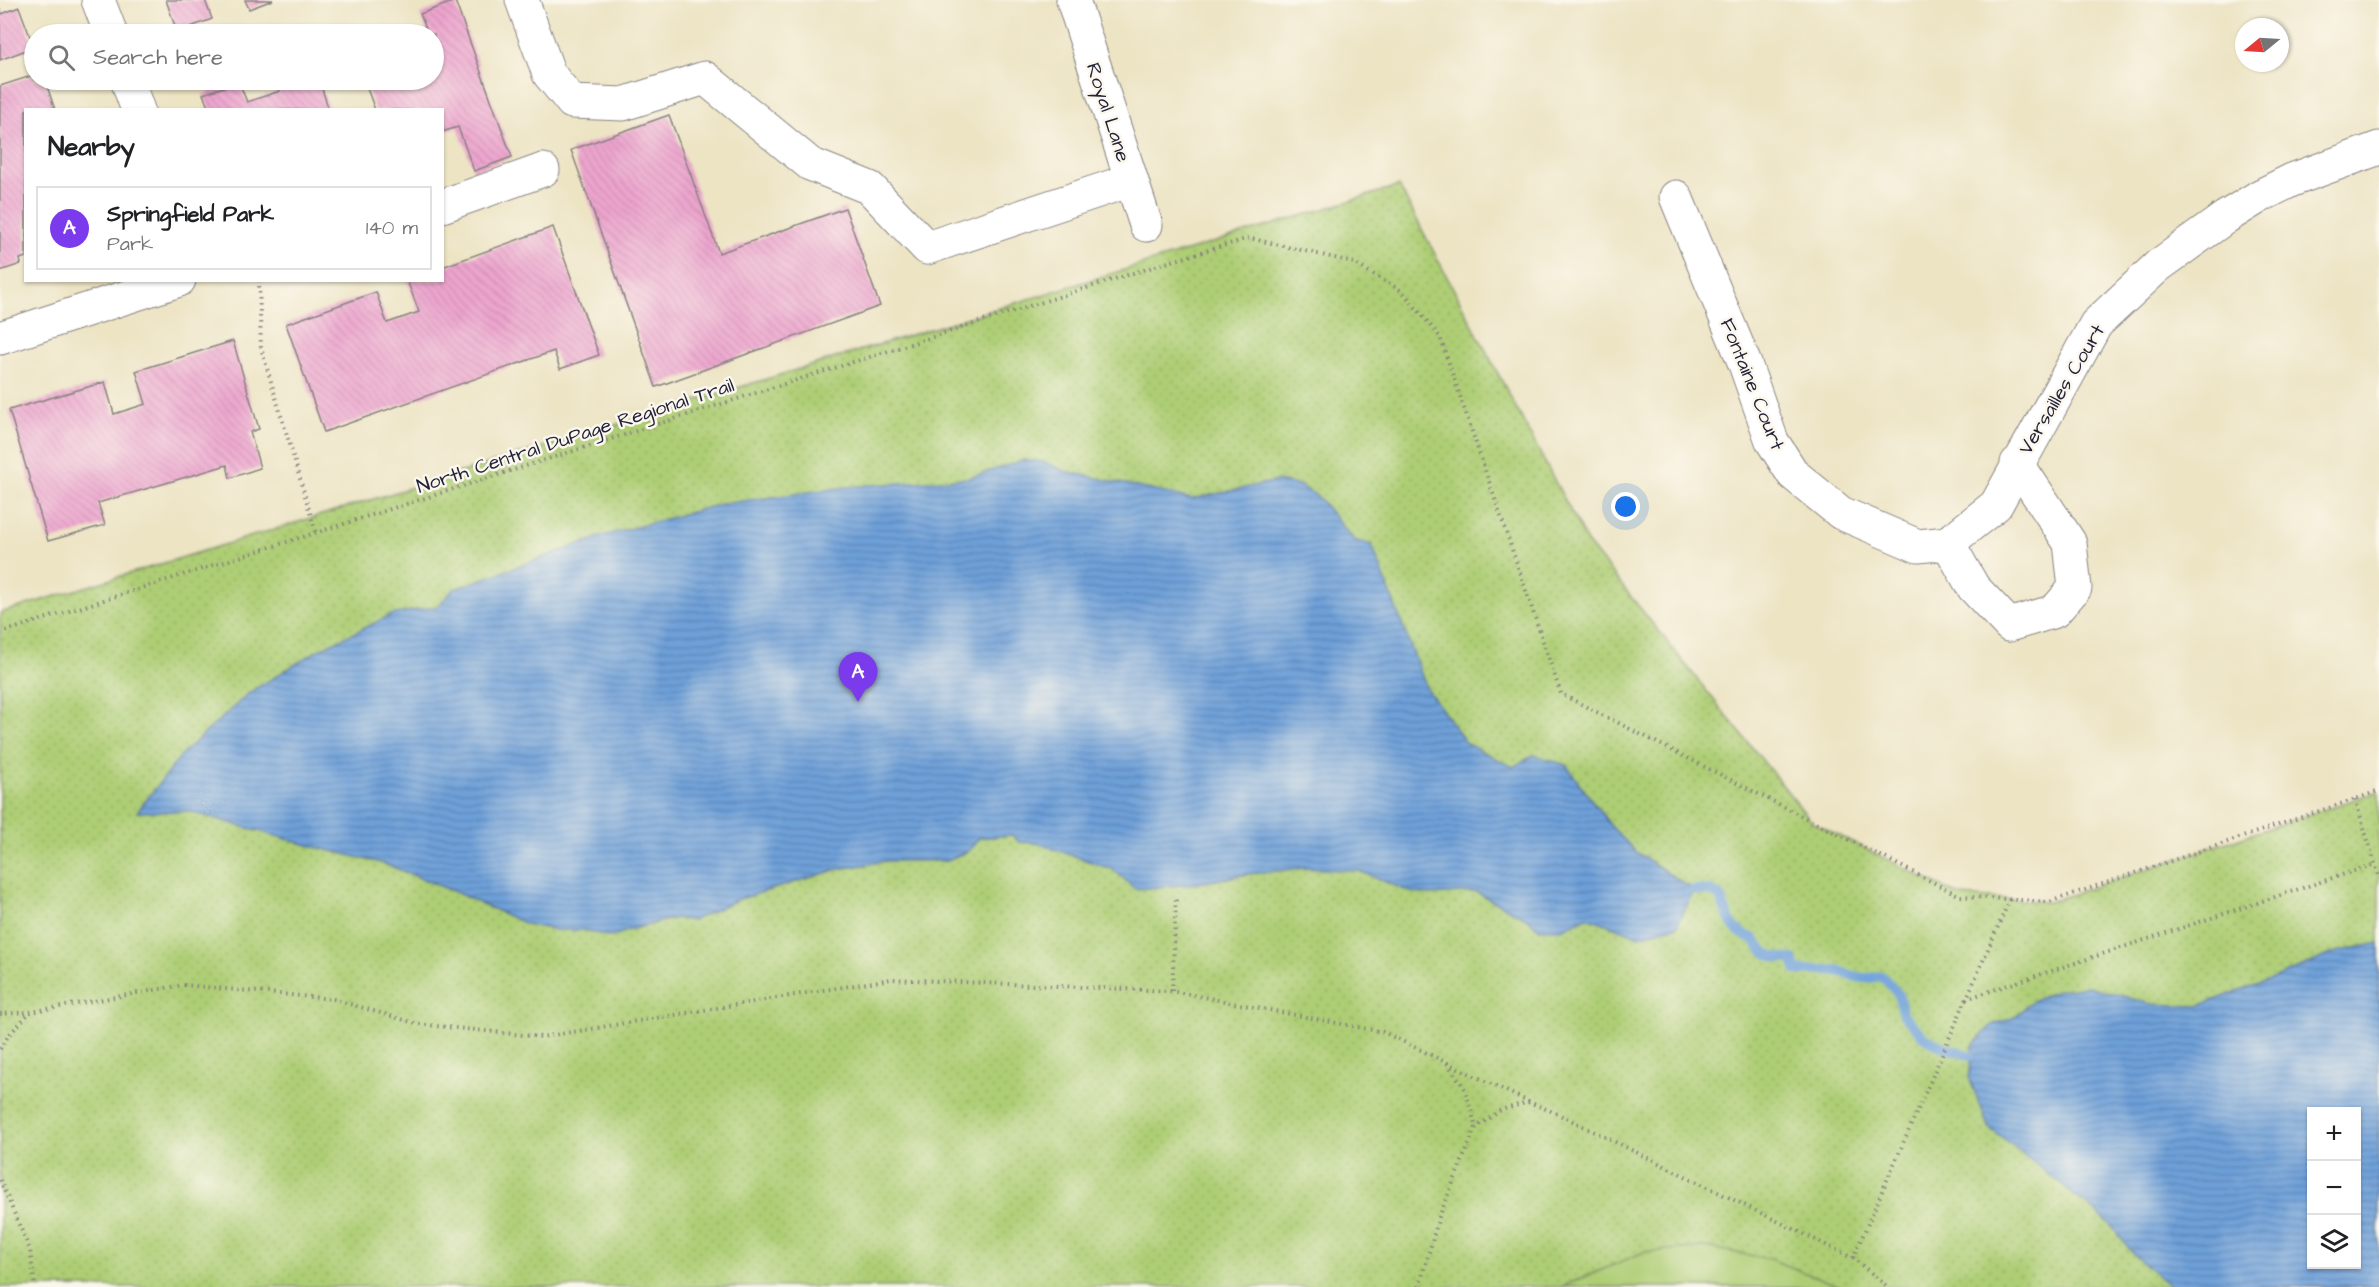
<!DOCTYPE html>
<html lang="en">
<head>
<meta charset="utf-8">
<style>
  :root { --surface:#fff; --page:#f6f6f6; --text:#202124; --muted:#757577; --line:#e0e0e0; --accent:#7c3aed }
  body { margin:0; font-family:"Architects Daughter",sans-serif; background:var(--page); color:var(--text) }
  .controls { position:absolute; right:18px; bottom:18px; display:grid; overflow:hidden; border-radius:0px; box-shadow:0 2px 4px #0004 }
  .controls button { width:54px; height:54px; display:grid; place-items:center; padding:0; border:0; border-bottom:2px solid var(--line); background:var(--surface); color:var(--text); font:30px sans-serif }
  .compass { position:absolute; left:2235px; top:18px; width:54px; height:54px; border-radius:50%; background:var(--surface); box-shadow:0 2px 4px #0004; rotate:252deg }
  .you { position:absolute; left:1626px; top:507px; width:21px; height:21px; margin:-15px; border:4px solid #fff; border-radius:50%; background:#1a73e8; box-shadow:0 0 0 9px #1a73e833 }
  .badge { display:grid; place-items:center; width:39px; height:39px; border-radius:50%; background:var(--accent); color:#fff; font-size:20px; font-weight:700 }
  .pin { position:absolute; translate:-50% -50px; filter:drop-shadow(0 2px 3px #0008) }
  .pin::after { content:''; position:absolute; top:32px; width:21px; height:18px; background:inherit; clip-path:polygon(0 0,100% 0,50% 100%) }
  .list { margin:0; padding:0; list-style:none }
  h2 { display:flex; justify-content:space-between; align-items:center; height:78px; margin:0; padding:0 24px; font-size:26px }
  h2 small { font-size:20px; font-weight:400; color:var(--muted) }
  .list li { display:grid; grid-template-columns:39px 1fr auto; gap:18px; align-items:center; box-sizing:border-box; height:84px; margin:0 12px 12px; padding:0 12px; border:2px solid var(--line); border-radius:0px }
  .list b { display:block; font-size:22px; white-space:nowrap }
  .list p { margin:0; font-size:20px; white-space:nowrap; color:var(--muted) }
  .list em { font-size:20px; font-style:normal; color:var(--muted) }
  .icon { flex:none; width:33px; height:33px; fill:none; stroke:currentColor; stroke-width:2; stroke-linecap:round; stroke-linejoin:round }
  .map { position:relative; flex:none; width:2379px; height:1287px; overflow:hidden }
  .search { position:absolute; background:var(--surface); box-shadow:0 2px 4px #0004; left:24px; top:24px; width:420px; height:66px; display:flex; align-items:center; gap:15px; box-sizing:border-box; padding:0 21px; border-radius:33px; color:var(--muted); font-size:22px }
  .panel { position:absolute; background:var(--surface); box-shadow:0 2px 4px #0004; left:24px; top:108px; width:420px; height:174px; border-radius:0px }
  .map>svg:first-child { display:block }
  .park { fill:url(#park-dots); stroke:#687858; stroke-width:1.5; fill-rule:evenodd }
  .pitch { fill:#aece75; stroke:#687858; stroke-width:1.5 }
  .water { fill:url(#water-rules); stroke:#48618a; stroke-width:1.5; fill-rule:evenodd }
  .lines { fill:none; stroke-linecap:round; stroke-linejoin:round }
  .stream { stroke:#6ea0d9; stroke-width:10 }
  .building { fill:url(#building-back-hatch) }
  .minor-casing { stroke:#888380; stroke-width:35 }
  .path { stroke:#888380; stroke-width:4; stroke-dasharray:1.5 4.5; stroke-linecap:butt }
  .minor { stroke:#fff; stroke-width:33 }
  .labels { text-anchor:middle; stroke-width:5; stroke-linejoin:round; paint-order:stroke }
  .street-label { font-size:20px; fill:#22223b; stroke:#fbf7ec }
</style>
</head>
<body>
<div class="map">
<svg width="2379" height="1287" viewBox="0 0 2379 1287">
  <defs>
    <pattern id="park-dots" width="8" height="8" patternUnits="userSpaceOnUse" patternTransform="scale(1.5)"><rect width="8" height="8" fill="#aece75"/><path d="M2 2h.1M6 6h.1" fill="none" stroke="#95b166" stroke-width="1.8" stroke-linecap="round"/></pattern>
    <pattern id="water-rules" width="6" height="5" patternUnits="userSpaceOnUse" patternTransform="scale(1.5)"><rect width="6" height="5" fill="#6ea0d9"/><path d="M0 2.5h6" fill="none" stroke="#5a82b1"/></pattern>
    <pattern id="building-back-hatch" width="6" height="6" patternUnits="userSpaceOnUse" patternTransform="scale(1.5)"><rect width="6" height="6" fill="#eda5ce"/><path d="M-1 5l2 2M0 0l6 6M5-1l2 2" fill="none" stroke="#cb8eb2"/></pattern>
  </defs>
  <rect width="100%" height="100%" fill="#fbf7ec"/>
  <filter id="ink" filterUnits="userSpaceOnUse"><feTurbulence type="fractalNoise" baseFrequency=".0167" numOctaves="2"/><feDisplacementMap in="SourceGraphic" scale="12" xChannelSelector="R" yChannelSelector="G"/><feConvolveMatrix kernelMatrix="1 2 1 2 8 2 1 2 1" color-interpolation-filters="sRGB"/></filter>
  <filter id="wash" filterUnits="userSpaceOnUse"><feTurbulence type="fractalNoise" baseFrequency=".008" numOctaves="4" result="noise"/><feDisplacementMap in="SourceGraphic" scale="24" xChannelSelector="R" yChannelSelector="G"/><feGaussianBlur stdDeviation="1.35" result="paint"/><feColorMatrix in="noise" values="0 0 0 0 0 0 0 0 0 0 0 0 0 0 0 0 0 1.4 0 .05"/><feComposite in="paint" operator="in"/></filter>
  <g filter="url(#wash)">
    <rect width="100%" height="100%" fill="#ede4c4"/>
    <path class="park" d="M1399 186 1587 542 1812 822 1960 896 2049 902 2379 791V1287H0V613ZM2312 1112H2356V1264H2312Z"/>
    <polygon class="pitch" points="1705,1247 1770,1259 1842,1287 1561,1287 1644,1252"/>
    <g class="water">
      <polygon points="1024,460 1044,462 1065,471 1192,499 1277,481 1301,486 1318,497 1354,540 1372,545 1427,689 1467,744 1513,767 1534,755 1566,765 1610,825 1636,852 1694,890 1677,926 1639,936 1587,917 1561,929 1540,929 1526,918 1476,892 1430,895 1410,892 1359,871 1304,868 1248,874 1194,884 1135,889 1114,870 1037,843 1019,842 1012,835 979,838 969,851 945,861 886,861 835,870 734,901 692,921 675,918 629,930 611,937 584,930 555,930 526,924 455,892 385,864 311,846 188,811 137,812 183,753 250,692 320,649 391,615 438,606 454,589 603,536 721,504 845,487 968,478"/>
      <path d="M2379 943V1287H2171L2136 1257 2109 1223 2004 1139 1990 1129 1969 1078 1973 1045 1992 1025 2013 1018 2034 1000 2059 990 2088 986 2151 1004 2198 1006 2278 977 2336 952ZM2312 1112H2356V1264H2312Z"/>
    </g>
    <g class="lines">
      <path class="stream" d="M1694 890 1710 891 1719 895C1728 914 1730 933 1753 938 1763 954 1773 959 1793 959L1796 970C1807 972 1814 970 1825 970 1848 969 1853 983 1882 976L1899 995 1902 1013 1923 1036 1936 1044 1971 1056"/>
    </g>
    <g id="blocks">
      <g class="building">
        <polygon points="166,0 205,0 212,19 177,32"/>
        <polygon points="245,0 273,0 249,9"/>
        <polygon points="455,1 512,157 474,171 458,127 442,132 442,110 375,110 364,80 434,80 434,34 428,34 420,14"/>
        <polygon points="19,7 34,47 0,60 0,9 2,14"/>
        <polygon points="34,75 34,80 45,80 55,110 26,110 26,257 20,259 21,264 0,271 0,86"/>
        <polygon points="277,80 319,80 329,110 209,110 203,94 239,82 247,102 280,91"/>
        <polygon points="669,115 719,253 845,208 880,306 656,387 571,150"/>
        <polygon points="553,227 599,355 560,369 554,351 324,432 286,324 376,292 387,323 419,312 407,280 442,280 442,267"/>
        <polygon points="233,341 259,429 250,432 260,468 230,478 227,465 98,503 105,525 48,541 9,410 105,382 114,414 146,404 136,371"/>
      </g>
    </g>
  </g>
  <g filter="url(#ink)">
    <use href="#blocks" fill-opacity="0" stroke="#888380" stroke-width="1.5"/>
    <g class="lines">
      <g class="minor-casing">
        <g id="minor">
          <polyline points="98,0 111,34"/>
          <polyline points="522,0 549,74 572,102 623,104 705,78 810,164 870,188 927,248 1131,180"/>
          <polyline points="1073,0 1146,225"/>
          <polyline points="127,80 138,110"/>
          <polyline points="1676,197 1745,364 1772,441 1793,474 1841,513 1918,546 1948,543"/>
          <polyline points="442,206 543,170"/>
          <polyline points="0,338 179,280"/>
          <polyline points="1948,543 1996,505 2096,324 2158,266 2226,217 2260,196 2292,180 2379,148"/>
          <polyline points="1948,543 1973,587 2009,625 2055,611 2075,588 2070,543 2017,463"/>
        </g>
      </g>
      <g class="path">
        <polyline points="259,280 261,348 316,533"/>
        <polyline points="0,633 1159,265 1249,238 1352,262 1402,291 1440,337 1561,694 1960,896 2049,902 2379,791"/>
        <polyline points="2355,799 2379,876"/>
        <polyline points="1172,991 1176,898"/>
        <polyline points="1966,999 2375,864"/>
        <polyline points="0,1014 31,1012 183,985 333,999 418,1024 542,1037 891,979 1172,991 1383,1032 1529,1102 1558,1114 1853,1258 1888,1287"/>
        <polyline points="0,1049 8,1036 30,1012"/>
        <polyline points="1447,1063 1465,1089 1476,1127"/>
        <polyline points="0,1180 30,1250 35,1287"/>
        <polyline points="1853,1258 2010,899"/>
        <polyline points="1419,1287 1439,1217 1476,1127 1501,1110 1529,1102"/>
      </g>
      <use href="#minor" class="minor"/>
    </g>
  </g>
  <g class="labels">
    <g class="street-label">
      <text transform="translate(1109 112) rotate(72)" y="7">Royal Lane</text>
      <text transform="translate(1753 384) rotate(68)" y="7">Fontaine Court</text>
      <text transform="translate(2061 389) rotate(-59)" y="7">Versailles Court</text>
      <text transform="translate(575 435) rotate(-18)" y="7">North Central DuPage Regional Trail</text>
    </g>
  </g>
</svg>
<div class="controls">
<button>+</button>
<button>−</button>
<button><svg class="icon" aria-label="layers" viewBox="0 0 24 24"><path d="M12 4l9 5-9 5-9-5zM3 14l9 5 9-5"/></svg></button>
</div>
<svg class="compass" viewBox="-18 -18 36 36"><path d="M0-13l5 13h-10z" fill="#e53935"/><path d="M0 13l5-13h-10z" fill="#757577"/></svg>
<div class="you"></div>
<div class="pin badge" style="left:858px;top:702px">A</div>
<div class="search"><svg class="icon" aria-label="search" viewBox="0 0 24 24"><circle cx="10" cy="10" r="6"/><path d="M15 15l6 6"/></svg>Search here</div>
<section class="panel">
<h2>Nearby<small></small></h2>
<ul class="list">
<li><span class="badge">A</span><div><b>Springfield Park</b><p>Park</p></div><em>140 m</em></li>
</ul>
</section>
</div>
</body>
</html>
